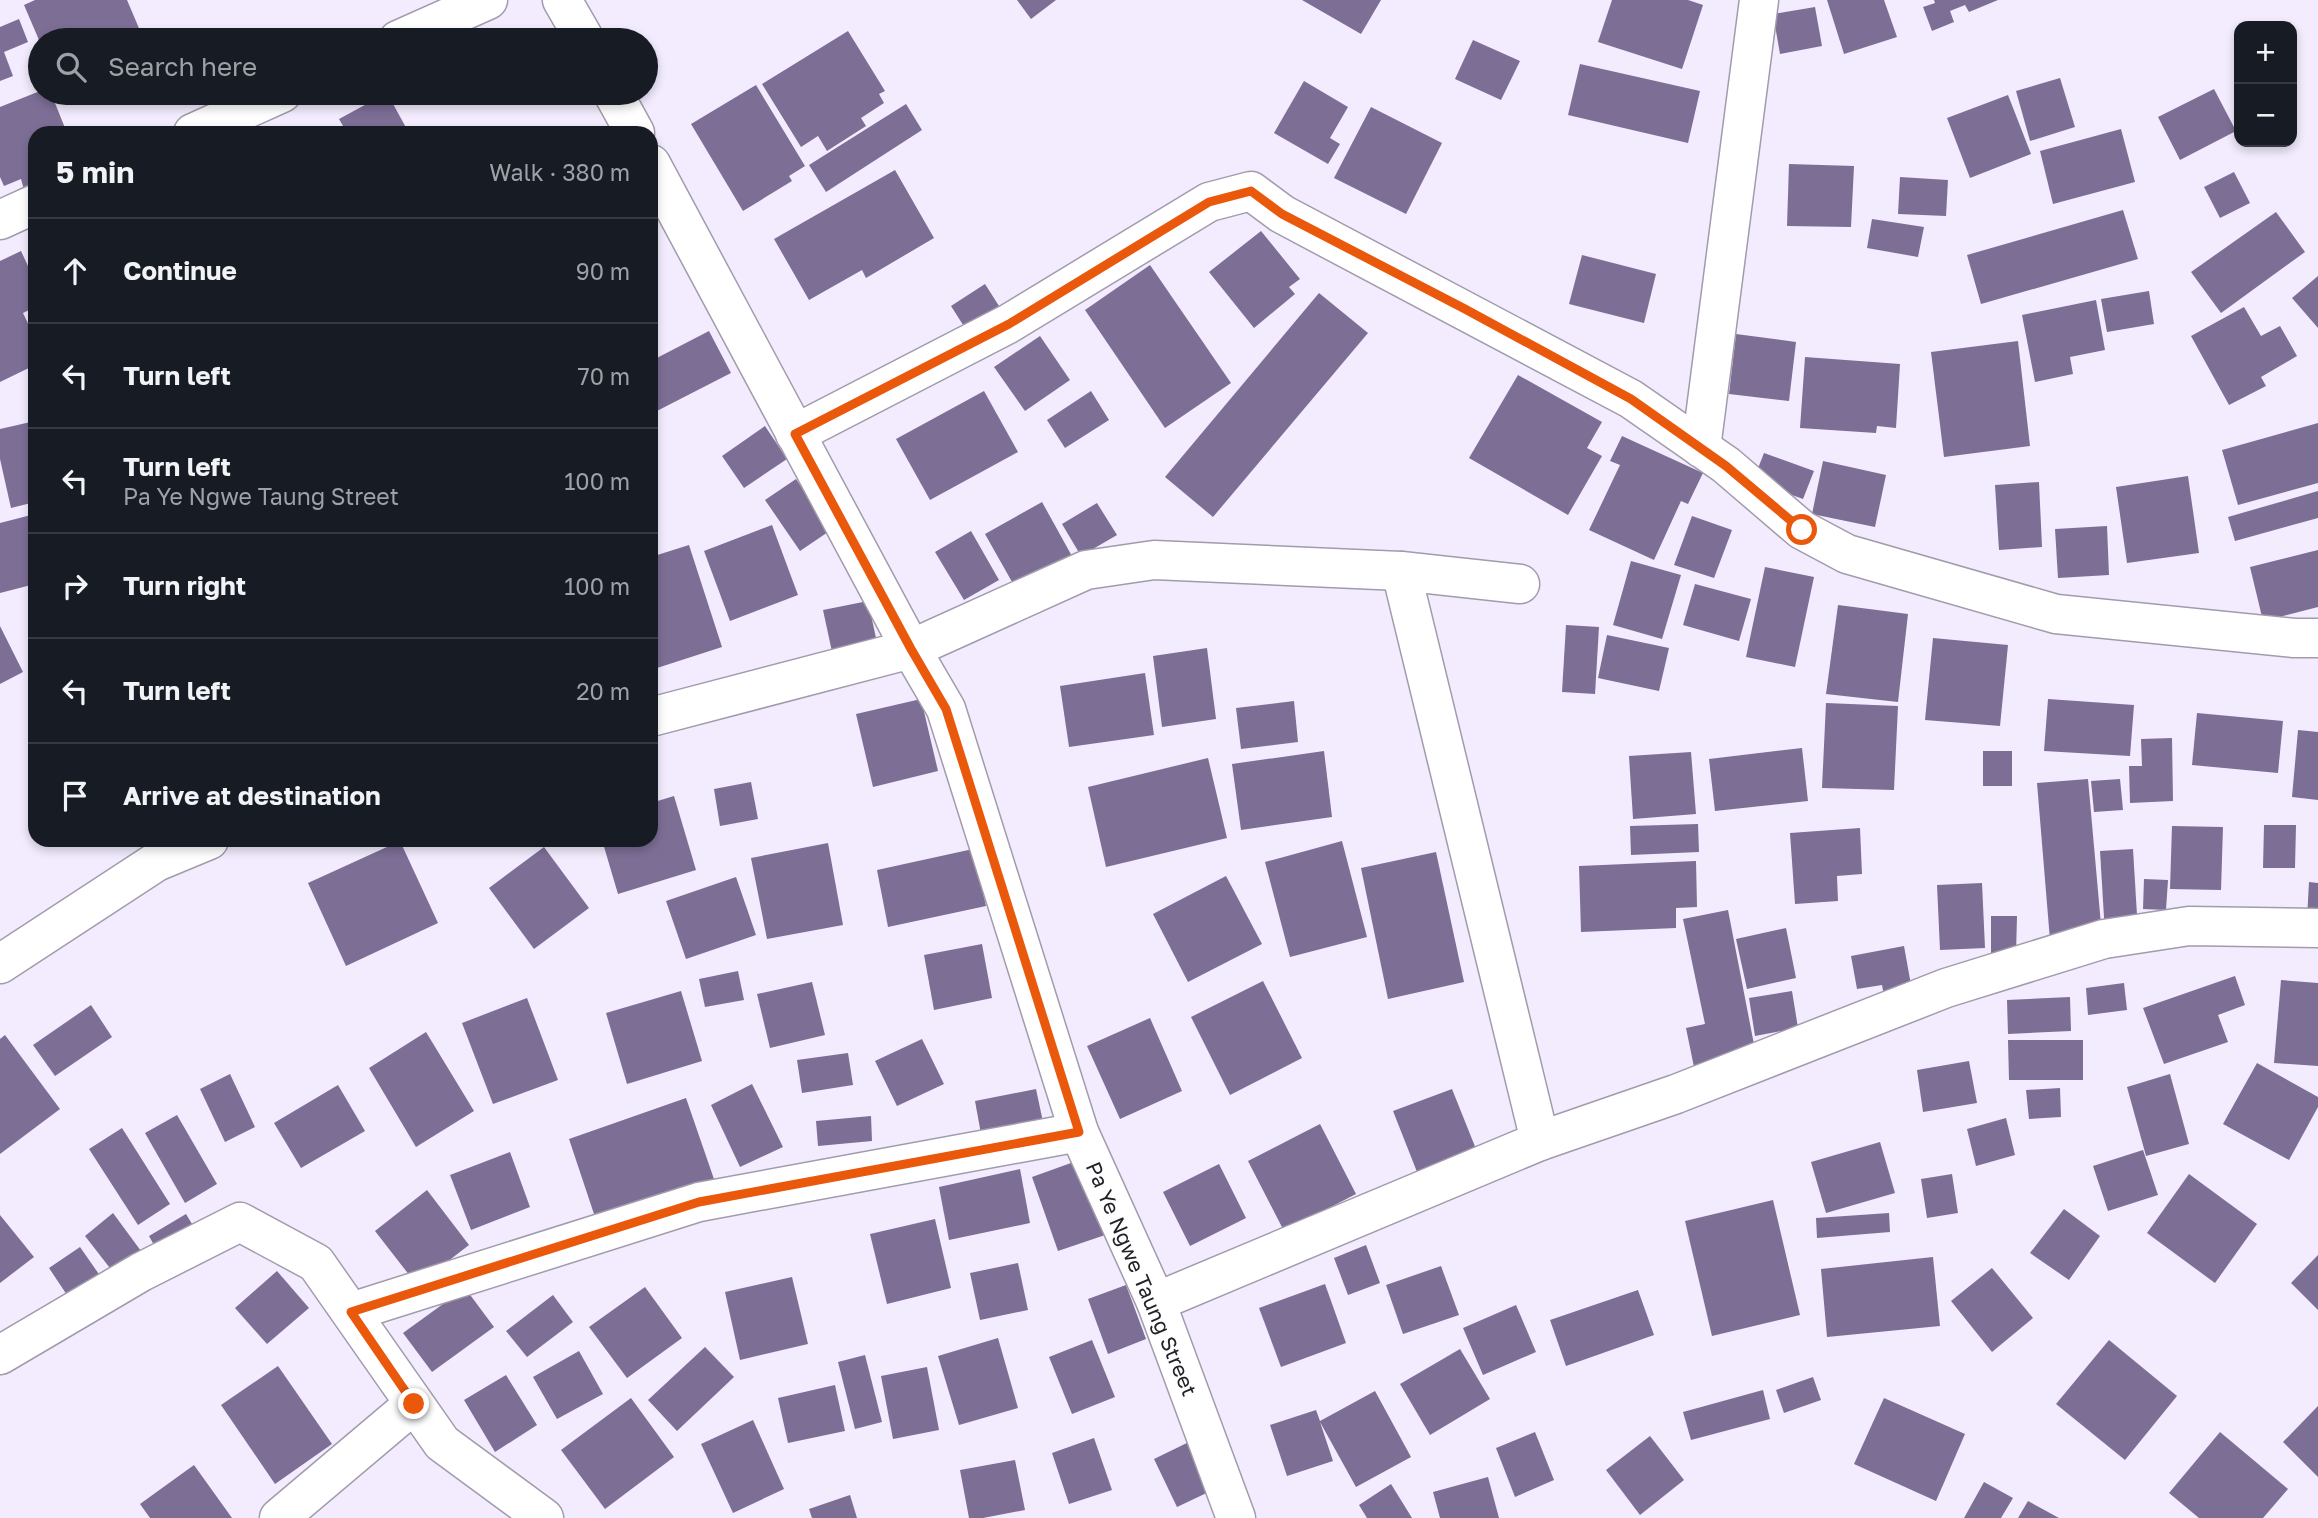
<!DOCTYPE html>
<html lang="en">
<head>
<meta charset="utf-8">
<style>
  :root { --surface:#171b24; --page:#242831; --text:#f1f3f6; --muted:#9ea1a6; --line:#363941 }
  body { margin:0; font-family:"Golos Text",sans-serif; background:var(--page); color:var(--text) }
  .controls { position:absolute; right:21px; top:21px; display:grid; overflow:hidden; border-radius:14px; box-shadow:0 4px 10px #0003 }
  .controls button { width:63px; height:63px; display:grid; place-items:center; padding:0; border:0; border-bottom:2px solid var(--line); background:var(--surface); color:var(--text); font:35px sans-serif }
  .stop { position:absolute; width:21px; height:21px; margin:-16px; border:5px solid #ea580c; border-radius:50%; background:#fff }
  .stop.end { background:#ea580c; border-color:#fff; box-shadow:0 2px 7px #0008 }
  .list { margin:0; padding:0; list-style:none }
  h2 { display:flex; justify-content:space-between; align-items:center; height:91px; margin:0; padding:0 28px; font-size:30px }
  h2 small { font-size:23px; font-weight:400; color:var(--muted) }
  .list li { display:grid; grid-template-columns:46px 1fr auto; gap:21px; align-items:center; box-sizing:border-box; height:105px; padding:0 28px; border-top:2px solid var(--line) }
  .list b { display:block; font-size:26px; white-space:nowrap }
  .list p { margin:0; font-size:23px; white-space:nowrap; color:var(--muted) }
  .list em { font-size:23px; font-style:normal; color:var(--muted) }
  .icon { flex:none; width:38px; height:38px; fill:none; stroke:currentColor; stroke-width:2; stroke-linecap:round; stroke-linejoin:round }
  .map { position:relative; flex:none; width:2318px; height:1518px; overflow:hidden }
  .search { position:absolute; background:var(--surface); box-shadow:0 4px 10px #0003; left:28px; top:28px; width:630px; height:77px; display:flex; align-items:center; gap:18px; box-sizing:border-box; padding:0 24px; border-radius:38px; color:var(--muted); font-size:26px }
  .panel { position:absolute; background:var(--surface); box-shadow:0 4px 10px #0003; left:28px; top:126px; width:630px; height:721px; border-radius:21px }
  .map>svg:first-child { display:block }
  .building { fill:#7d6e96 }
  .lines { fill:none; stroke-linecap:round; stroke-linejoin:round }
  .minor-casing { stroke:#a19bac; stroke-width:41 }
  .minor { stroke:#fff; stroke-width:38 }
  .route { stroke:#ea580c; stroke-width:9 }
  .labels { text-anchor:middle; stroke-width:5; stroke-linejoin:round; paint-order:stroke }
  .street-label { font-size:21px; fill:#232027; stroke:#fdfdfd }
</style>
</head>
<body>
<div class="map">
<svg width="2318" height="1518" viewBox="0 0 2318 1518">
  <rect width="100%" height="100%" fill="#f2ecfe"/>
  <g class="building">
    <polygon points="35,0 127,0 144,40 39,40 24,5"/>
    <polygon points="1017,0 1056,0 1031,19"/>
    <polygon points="1302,0 1381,0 1361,34"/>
    <polygon points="1612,0 1688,0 1703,5 1682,69 1598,42"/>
    <polygon points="1827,0 1884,0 1897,37 1844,54"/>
    <polygon points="1934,0 1998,0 1969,12 1965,5 1950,11 1954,22 1932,31 1923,7 1935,3"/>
    <polygon points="1815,7 1822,46 1780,54 1773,14"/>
    <polygon points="19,19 28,42 4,52 13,76 0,81 0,27"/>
    <polygon points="848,31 885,91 879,94 884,103 861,118 866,126 827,151 818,136 801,147 762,84"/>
    <polygon points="1473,40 1520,61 1501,100 1455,79"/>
    <polygon points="1580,64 1700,91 1688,143 1568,115"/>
    <polygon points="2060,78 2075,127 2030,141 2016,91"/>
    <polygon points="1304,81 1348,107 1330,138 1340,144 1328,164 1274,133"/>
    <polygon points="756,85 805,166 789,176 792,181 743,211 691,124"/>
    <polygon points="2214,89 2236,131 2180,160 2158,117"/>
    <polygon points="40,91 51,93 67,133 35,133 35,189 25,193 21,179 4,186 0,177 0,107"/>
    <polygon points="387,93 409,133 347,133 339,119"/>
    <polygon points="2008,95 2031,154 1970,178 1947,118"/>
    <polygon points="906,104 922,130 826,192 809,165"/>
    <polygon points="1371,107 1442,143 1406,214 1334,178"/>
    <polygon points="2121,129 2135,182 2053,204 2040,151"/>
    <polygon points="1789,164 1854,166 1851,227 1787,226"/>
    <polygon points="895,170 934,238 866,278 862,270 809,300 774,239"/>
    <polygon points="2234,172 2250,203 2220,218 2204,187"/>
    <polygon points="1900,177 1948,180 1946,216 1898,214"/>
    <polygon points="2123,210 2138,259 1981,304 1967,255"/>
    <polygon points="2276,212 2305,252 2221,313 2191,272"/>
    <polygon points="1872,219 1924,227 1918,257 1867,248"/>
    <polygon points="1261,231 1300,279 1289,287 1295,294 1254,328 1209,272"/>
    <polygon points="21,251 35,281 35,307 23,313 35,338 35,365 0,382 0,261"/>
    <polygon points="1582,255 1656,274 1644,323 1569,304"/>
    <polygon points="1150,265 1231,383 1165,428 1085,310"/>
    <polygon points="2318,276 2318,328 2292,298"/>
    <polygon points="985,284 1006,317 972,339 951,306"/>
    <polygon points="2149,291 2154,324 2107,332 2101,299"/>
    <polygon points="1319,293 1368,333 1213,517 1165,477"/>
    <polygon points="2096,300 2105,350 2070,357 2073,374 2035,382 2022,315"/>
    <polygon points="2244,307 2261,336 2280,326 2297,356 2261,377 2266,386 2229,405 2191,336"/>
    <polygon points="709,331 731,373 651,414 651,361"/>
    <polygon points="1736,334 1796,342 1789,401 1729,394"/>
    <polygon points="1040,336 1070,380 1025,411 994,367"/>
    <polygon points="2018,341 2030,446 1944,457 1931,352"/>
    <polygon points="1805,357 1900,364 1896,428 1877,426 1876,433 1800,428"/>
    <polygon points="1518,375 1602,422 1587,448 1602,456 1568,515 1469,458"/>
    <polygon points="984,391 1018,452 930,500 896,439"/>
    <polygon points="1091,391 1109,420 1065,448 1047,420"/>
    <polygon points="35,421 35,502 11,508 0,459 0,429"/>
    <polygon points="2318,423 2318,483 2238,505 2222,450"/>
    <polygon points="765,426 787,459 744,488 722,456"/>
    <polygon points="1622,436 1703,473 1688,504 1681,501 1654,560 1589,530 1620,465 1610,461"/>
    <polygon points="1764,453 1814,471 1803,499 1753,481"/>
    <polygon points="1823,461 1886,475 1875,527 1812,514"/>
    <polygon points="2188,476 2199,553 2127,563 2116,487"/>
    <polygon points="796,479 831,530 800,551 765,500"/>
    <polygon points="2039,482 2042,547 1999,550 1995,485"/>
    <polygon points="2318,491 2318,518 2235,541 2228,517"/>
    <polygon points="1042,502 1073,558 1016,589 985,534"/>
    <polygon points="1097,503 1117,535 1081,556 1062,524"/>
    <polygon points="35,514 35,584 0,593 0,523"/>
    <polygon points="1692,516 1732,530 1714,578 1674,565"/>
    <polygon points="772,525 798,595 730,621 704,551"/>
    <polygon points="2107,526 2109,575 2058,578 2055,529"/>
    <polygon points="971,531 999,580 964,600 935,552"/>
    <polygon points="689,545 722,647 657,668 651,651 651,557"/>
    <polygon points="2318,550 2318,607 2263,621 2250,567"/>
    <polygon points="1631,561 1681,575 1662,639 1613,625"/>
    <polygon points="1765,567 1814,577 1795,667 1746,657"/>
    <polygon points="1695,584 1751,599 1739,641 1683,625"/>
    <polygon points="868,601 879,652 834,661 823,610"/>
    <polygon points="1838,605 1908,614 1898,702 1826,694"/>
    <polygon points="1566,625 1599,627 1595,694 1562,692"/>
    <polygon points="0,626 23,672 0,684"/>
    <polygon points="1607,635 1669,648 1659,691 1598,678"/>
    <polygon points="1933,638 2008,645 2000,726 1925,720"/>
    <polygon points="1207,648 1216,719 1162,727 1153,656"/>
    <polygon points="1145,673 1154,735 1069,747 1060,686"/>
    <polygon points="921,699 938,771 873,787 856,714"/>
    <polygon points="2048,699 2134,705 2130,756 2044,751"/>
    <polygon points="1294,701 1298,742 1241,749 1236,708"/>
    <polygon points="1826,703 1898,706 1894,790 1822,788"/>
    <polygon points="2197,713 2283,721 2278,773 2192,765"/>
    <polygon points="2298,730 2318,732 2318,800 2292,797"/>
    <polygon points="2172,738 2173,801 2130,803 2129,766 2142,766 2141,739"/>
    <polygon points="1802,748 1808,801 1715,811 1709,759"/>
    <polygon points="1324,751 1332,817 1241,830 1232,764"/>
    <rect x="1983" y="751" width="29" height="35"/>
    <polygon points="1691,752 1696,814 1633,819 1629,756"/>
    <polygon points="1208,758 1227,838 1106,867 1088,787"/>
    <polygon points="2088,779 2102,936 2050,940 2037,783"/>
    <polygon points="2120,779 2123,810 2094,812 2091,781"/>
    <polygon points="751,782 758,819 720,826 714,789"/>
    <polygon points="674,796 696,870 618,894 602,840 651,840 651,803"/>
    <polygon points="1698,824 1699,852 1631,855 1630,826"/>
    <polygon points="2264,825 2296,825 2295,868 2263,868"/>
    <polygon points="2172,826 2223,827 2221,890 2170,889"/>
    <polygon points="1860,828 1862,874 1837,876 1838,901 1795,904 1790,833"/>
    <polygon points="400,841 438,923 346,966 308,883"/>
    <polygon points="1342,841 1367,937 1290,957 1265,862"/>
    <polygon points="828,843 843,925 767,939 751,858"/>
    <polygon points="544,847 589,908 534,949 489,888"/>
    <polygon points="973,849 986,906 888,927 877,870"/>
    <polygon points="2133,849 2138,932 2105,934 2100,851"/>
    <polygon points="1436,852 1464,982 1388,999 1361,868"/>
    <polygon points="1696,861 1697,907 1676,908 1676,928 1581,932 1579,866"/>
    <polygon points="1226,876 1262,944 1188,982 1153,914"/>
    <polygon points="736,877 756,935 686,959 666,901"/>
    <polygon points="2144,879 2168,880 2166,910 2143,909"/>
    <polygon points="2309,882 2318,883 2318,920 2307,919"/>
    <polygon points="1982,883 1985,948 1940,950 1937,885"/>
    <polygon points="1728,910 1757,1060 1695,1072 1686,1028 1705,1024 1683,919"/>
    <polygon points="1991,916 2017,916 2016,954 1991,955"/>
    <polygon points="1786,928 1796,978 1747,989 1736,939"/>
    <polygon points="982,944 992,998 934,1010 924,955"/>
    <polygon points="1904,946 1913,996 1885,1001 1882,985 1857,989 1851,956"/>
    <polygon points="738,971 744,1000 705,1007 699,979"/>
    <polygon points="2235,976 2245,1005 2218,1015 2228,1042 2164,1064 2143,1008"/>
    <polygon points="2281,980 2318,983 2318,1066 2274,1063"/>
    <polygon points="1263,981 1302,1058 1230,1095 1191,1017"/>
    <polygon points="812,982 825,1035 770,1048 757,994"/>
    <polygon points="2124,983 2127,1010 2088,1015 2086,988"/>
    <polygon points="681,991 702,1061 627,1084 606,1013"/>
    <polygon points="1792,991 1798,1028 1755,1036 1749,998"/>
    <polygon points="2070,997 2071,1031 2008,1034 2007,1000"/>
    <polygon points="527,998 558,1080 493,1104 462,1023"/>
    <polygon points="91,1005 112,1037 55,1076 33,1045"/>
    <polygon points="1150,1018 1182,1091 1120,1119 1087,1046"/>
    <polygon points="426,1032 474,1111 416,1147 369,1068"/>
    <polygon points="5,1035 60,1109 0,1154 0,1039"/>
    <polygon points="922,1039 944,1084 897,1106 875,1061"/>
    <polygon points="2008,1040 2083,1040 2083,1080 2009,1080"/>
    <polygon points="848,1053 853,1085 802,1093 797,1060"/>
    <polygon points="1969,1061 1977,1103 1923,1112 1917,1070"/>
    <polygon points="2257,1063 2318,1097 2318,1107 2289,1160 2223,1124"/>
    <polygon points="230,1074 255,1127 225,1142 200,1089"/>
    <polygon points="2170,1074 2189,1144 2146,1156 2127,1087"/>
    <polygon points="752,1084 783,1147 740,1167 711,1105"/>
    <polygon points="338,1085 365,1131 301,1168 274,1123"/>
    <polygon points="2060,1088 2061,1117 2029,1119 2026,1090"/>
    <polygon points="1036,1089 1043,1122 981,1134 975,1101"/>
    <polygon points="1452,1089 1478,1154 1419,1177 1393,1111"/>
    <polygon points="686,1098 715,1182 597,1223 569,1139"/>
    <polygon points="177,1115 217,1184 185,1203 145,1133"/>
    <polygon points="871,1116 872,1141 818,1146 816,1121"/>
    <polygon points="2006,1118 2015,1155 1976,1166 1967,1129"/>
    <polygon points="1320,1124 1356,1194 1284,1231 1248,1161"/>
    <polygon points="122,1128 170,1204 138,1225 89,1149"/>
    <polygon points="1880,1142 1895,1193 1826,1213 1811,1162"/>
    <polygon points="2143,1150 2158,1195 2108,1211 2093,1166"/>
    <polygon points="510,1152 530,1207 471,1230 450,1175"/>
    <polygon points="1082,1159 1108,1234 1058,1251 1032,1177"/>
    <polygon points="1219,1164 1246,1218 1190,1246 1163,1192"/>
    <polygon points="1020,1169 1030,1223 949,1240 939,1187"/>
    <polygon points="1952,1174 1958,1213 1927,1218 1921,1179"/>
    <polygon points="2189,1174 2257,1224 2215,1283 2147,1233"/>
    <polygon points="427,1190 469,1245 417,1285 375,1231"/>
    <polygon points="1773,1200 1800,1315 1712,1336 1685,1221"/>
    <polygon points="2064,1209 2100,1236 2069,1280 2030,1253"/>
    <polygon points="113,1213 141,1251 113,1272 85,1236"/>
    <polygon points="1889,1213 1890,1232 1817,1238 1816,1218"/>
    <polygon points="186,1214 198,1234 160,1256 149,1236"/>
    <polygon points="0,1215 34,1257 0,1283"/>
    <polygon points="935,1219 951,1288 887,1304 870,1234"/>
    <polygon points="1366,1245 1380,1283 1348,1295 1334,1258"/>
    <polygon points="80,1247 103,1280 71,1301 49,1268"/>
    <polygon points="2318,1255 2318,1310 2291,1283"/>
    <polygon points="1933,1257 1940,1326 1827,1337 1821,1269"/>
    <polygon points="1018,1263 1028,1310 980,1320 970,1273"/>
    <polygon points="1441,1266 1459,1315 1403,1334 1386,1285"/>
    <polygon points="1992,1268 2033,1318 1992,1352 1951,1301"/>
    <polygon points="277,1271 309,1308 267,1344 235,1308"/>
    <polygon points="792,1277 808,1344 740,1360 725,1292"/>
    <polygon points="1325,1284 1346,1343 1281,1367 1259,1308"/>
    <polygon points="1126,1285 1146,1339 1108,1354 1088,1299"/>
    <polygon points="645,1287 682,1338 627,1378 589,1327"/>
    <polygon points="465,1288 494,1327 432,1372 403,1333"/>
    <polygon points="1638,1290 1654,1335 1566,1366 1550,1320"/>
    <polygon points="553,1295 573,1322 527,1357 506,1331"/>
    <polygon points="1516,1305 1536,1352 1483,1375 1463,1328"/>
    <polygon points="998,1338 1018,1408 959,1425 938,1356"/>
    <polygon points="1092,1340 1115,1397 1072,1414 1049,1357"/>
    <polygon points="2109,1340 2177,1396 2125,1460 2056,1404"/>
    <polygon points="705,1347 734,1377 677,1431 648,1400"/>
    <polygon points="1460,1349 1490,1399 1430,1435 1400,1384"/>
    <polygon points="579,1351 603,1394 557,1419 533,1377"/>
    <polygon points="865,1355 882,1422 855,1429 838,1362"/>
    <polygon points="278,1366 332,1444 275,1484 221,1405"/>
    <polygon points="927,1367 939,1430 893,1439 881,1376"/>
    <polygon points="506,1375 537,1425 495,1452 464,1400"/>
    <polygon points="1813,1377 1821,1400 1784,1413 1776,1390"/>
    <polygon points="835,1385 845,1431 788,1443 778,1398"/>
    <polygon points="1763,1390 1770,1419 1691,1440 1683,1412"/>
    <polygon points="1375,1391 1411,1457 1356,1487 1320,1422 1333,1461 1287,1476 1270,1425 1316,1410 1320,1421"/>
    <polygon points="631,1398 674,1457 605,1509 561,1450"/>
    <polygon points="1884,1398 1965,1434 1936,1501 1854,1464"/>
    <polygon points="2318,1406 2318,1477 2283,1442"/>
    <polygon points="753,1420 784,1489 733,1513 701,1444"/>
    <polygon points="1535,1432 1554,1480 1515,1497 1496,1448"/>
    <polygon points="2220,1432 2288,1489 2263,1518 2199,1518 2169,1493"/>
    <polygon points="1650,1436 1684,1480 1640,1515 1606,1470"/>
    <polygon points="1094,1438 1112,1490 1069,1504 1052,1453"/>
    <polygon points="1191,1441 1215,1489 1177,1507 1154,1459"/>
    <polygon points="1015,1460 1025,1510 983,1518 969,1518 960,1470"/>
    <polygon points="194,1465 232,1518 150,1518 140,1504"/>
    <polygon points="1488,1477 1499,1518 1440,1518 1433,1492"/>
    <polygon points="1984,1482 2013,1498 2001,1518 1964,1518"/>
    <polygon points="1391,1484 1412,1518 1367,1518 1359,1505"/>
    <polygon points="850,1495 857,1518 812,1518 809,1509"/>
    <polygon points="2028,1501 2059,1518 2018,1518"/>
  </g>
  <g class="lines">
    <g class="minor-casing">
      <g id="minor">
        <polyline points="562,0 585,40"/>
        <polyline points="398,40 488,0"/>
        <polyline points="613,93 635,133"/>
        <polyline points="193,133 282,93"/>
        <polyline points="651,164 911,649 946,709 1079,1132 1156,1302 1236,1518"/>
        <polyline points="0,220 35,204"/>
        <polyline points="795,434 1008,324 1209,202 1251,191 1282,214 1631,399 1726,465 1802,530 1847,554 2056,614 2294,638 2318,638"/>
        <polyline points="1701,448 1759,0"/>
        <polyline points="1401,571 1540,1141"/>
        <polyline points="651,717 911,649 1086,570 1154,560 1401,571 1520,584"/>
        <polyline points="0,964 156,862 209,840"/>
        <polyline points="1156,1302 1540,1141 1676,1094 1946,988 2104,939 2189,926 2318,928"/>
        <polyline points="351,1312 699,1202 1079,1132"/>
        <polyline points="0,1355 141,1272 240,1222 316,1263 442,1443 544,1518"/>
        <polyline points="279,1518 414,1404"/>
      </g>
    </g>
    <use href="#minor" class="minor"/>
  </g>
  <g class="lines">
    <polyline class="route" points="414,1404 351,1312 699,1202 1079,1132 946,709 911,649 795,434 1009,324 1209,202 1251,191 1282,214 1465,309 1631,399 1726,466 1802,530"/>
  </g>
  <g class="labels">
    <g class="street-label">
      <text transform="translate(1141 1279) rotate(67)" y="7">Pa Ye Ngwe Taung Street</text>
    </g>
  </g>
</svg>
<div class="controls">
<button>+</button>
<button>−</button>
</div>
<div class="stop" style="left:1802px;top:530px"></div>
<div class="stop end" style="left:414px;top:1404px"></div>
<div class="search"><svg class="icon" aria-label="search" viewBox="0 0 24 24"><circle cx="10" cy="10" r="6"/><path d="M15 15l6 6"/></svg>Search here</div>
<section class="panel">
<h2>5 min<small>Walk · 380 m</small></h2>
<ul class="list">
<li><svg class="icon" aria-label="ahead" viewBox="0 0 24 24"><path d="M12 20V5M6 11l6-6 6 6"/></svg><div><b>Continue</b></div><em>90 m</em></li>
<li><svg class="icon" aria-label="left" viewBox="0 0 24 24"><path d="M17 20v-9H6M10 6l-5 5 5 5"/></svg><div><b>Turn left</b></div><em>70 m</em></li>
<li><svg class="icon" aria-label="left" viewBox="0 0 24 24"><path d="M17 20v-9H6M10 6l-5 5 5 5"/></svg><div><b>Turn left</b><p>Pa Ye Ngwe Taung Street</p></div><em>100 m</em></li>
<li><svg class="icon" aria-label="right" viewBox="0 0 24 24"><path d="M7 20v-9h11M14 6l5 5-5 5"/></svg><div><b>Turn right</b></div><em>100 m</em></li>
<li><svg class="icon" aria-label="left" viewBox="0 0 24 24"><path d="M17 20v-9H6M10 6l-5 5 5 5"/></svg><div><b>Turn left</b></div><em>20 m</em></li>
<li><svg class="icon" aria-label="arrive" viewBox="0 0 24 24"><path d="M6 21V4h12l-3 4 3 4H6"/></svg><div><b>Arrive at destination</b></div></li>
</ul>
</section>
</div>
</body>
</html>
